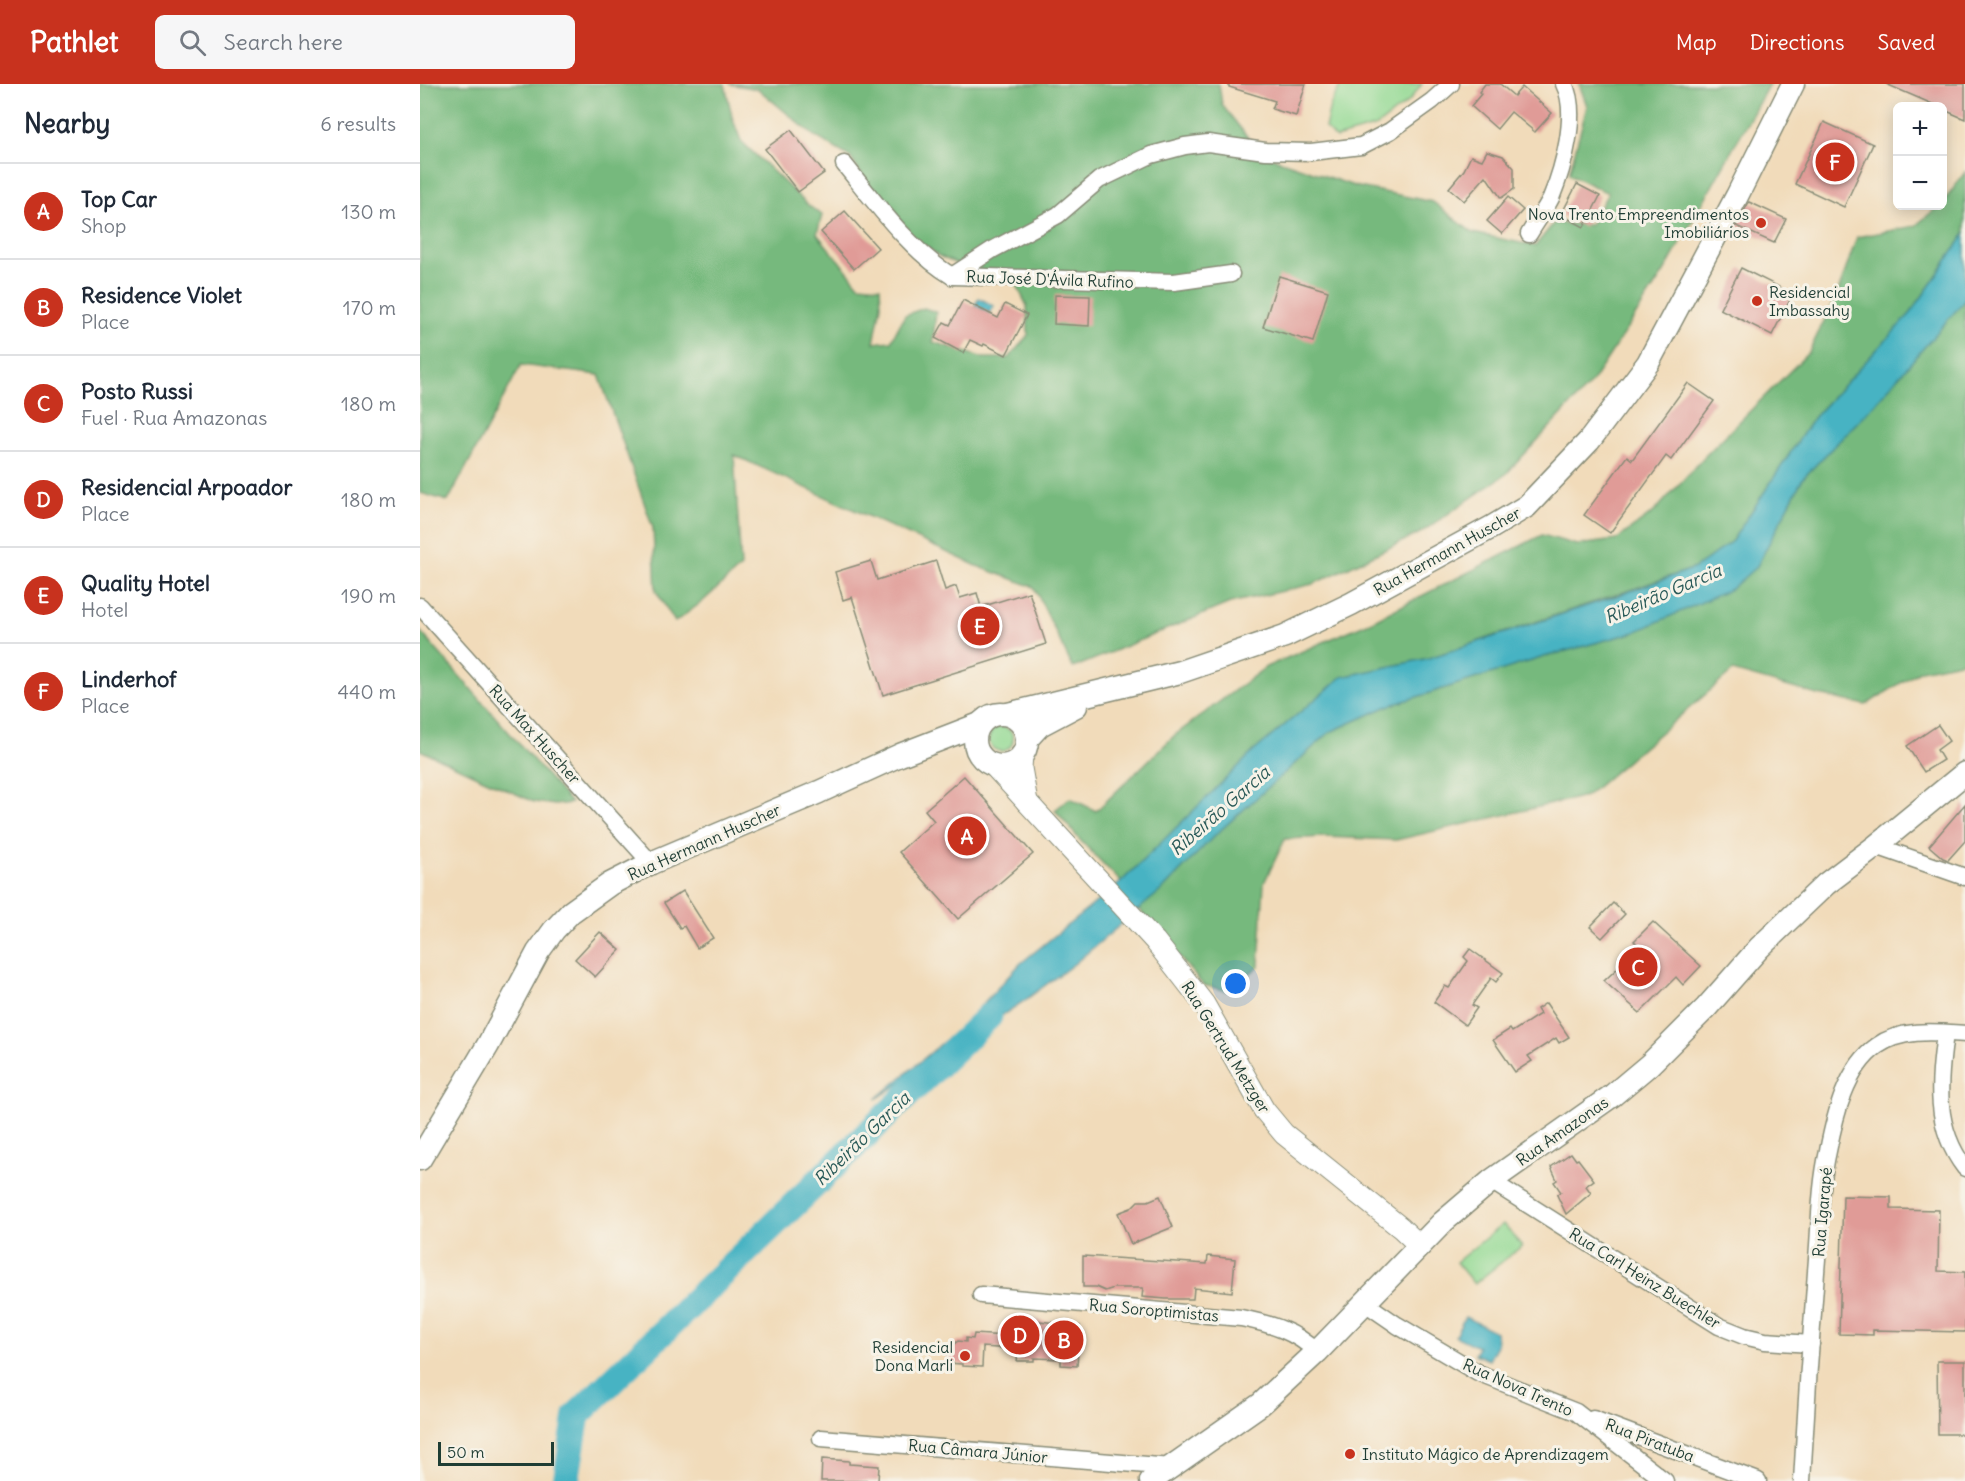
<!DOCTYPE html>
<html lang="en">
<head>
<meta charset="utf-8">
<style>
  :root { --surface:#fff; --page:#f6f6f7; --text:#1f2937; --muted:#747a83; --line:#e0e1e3; --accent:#c8321e }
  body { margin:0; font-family:Delius,sans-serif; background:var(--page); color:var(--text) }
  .controls { position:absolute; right:18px; top:18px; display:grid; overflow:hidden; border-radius:9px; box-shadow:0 3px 15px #0003 }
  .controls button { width:54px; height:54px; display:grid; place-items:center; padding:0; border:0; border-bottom:2px solid var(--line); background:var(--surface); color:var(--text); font:30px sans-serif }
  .scale { position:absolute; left:18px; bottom:15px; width:116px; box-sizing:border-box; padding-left:6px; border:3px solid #1f3d34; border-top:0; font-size:16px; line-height:21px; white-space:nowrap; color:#1f3d34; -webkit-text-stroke:4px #f7f3e8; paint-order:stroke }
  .you { position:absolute; left:816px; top:900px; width:21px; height:21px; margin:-15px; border:4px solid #fff; border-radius:50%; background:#1a73e8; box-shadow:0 0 0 9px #1a73e833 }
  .badge { display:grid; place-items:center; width:39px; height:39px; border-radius:50%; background:var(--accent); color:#fff; font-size:20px; font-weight:700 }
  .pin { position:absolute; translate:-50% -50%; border:3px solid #fff; box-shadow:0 2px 6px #0006 }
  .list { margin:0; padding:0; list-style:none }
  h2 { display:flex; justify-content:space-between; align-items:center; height:78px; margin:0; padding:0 24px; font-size:26px }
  h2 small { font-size:20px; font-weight:400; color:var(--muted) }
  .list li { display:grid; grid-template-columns:39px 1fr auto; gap:18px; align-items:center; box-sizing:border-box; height:96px; padding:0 24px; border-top:2px solid var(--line) }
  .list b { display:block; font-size:22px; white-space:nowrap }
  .list p { margin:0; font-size:20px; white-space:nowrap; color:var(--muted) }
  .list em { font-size:20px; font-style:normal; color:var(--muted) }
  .icon { flex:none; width:33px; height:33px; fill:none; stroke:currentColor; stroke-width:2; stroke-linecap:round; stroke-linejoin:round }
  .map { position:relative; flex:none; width:1545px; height:1397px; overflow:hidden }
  header { display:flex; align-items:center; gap:36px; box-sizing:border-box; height:84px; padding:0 30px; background:var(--accent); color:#fff }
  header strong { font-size:28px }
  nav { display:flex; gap:33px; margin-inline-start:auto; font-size:21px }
  .search { width:420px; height:54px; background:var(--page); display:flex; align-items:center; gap:15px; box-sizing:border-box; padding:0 21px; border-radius:9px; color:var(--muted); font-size:22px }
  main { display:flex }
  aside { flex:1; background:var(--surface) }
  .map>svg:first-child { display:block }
  .green { fill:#93d993; stroke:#598b64; stroke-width:1.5 }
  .forest { fill:#76b97d; stroke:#4a7b58; stroke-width:1.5 }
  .water { fill:#46b3c3; stroke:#32787c; stroke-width:1.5 }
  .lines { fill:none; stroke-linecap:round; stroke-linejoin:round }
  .river { stroke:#46b3c3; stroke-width:27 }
  .building { fill:#e09b97 }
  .minor-casing { stroke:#888c77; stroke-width:19 }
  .tertiary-casing { stroke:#888c77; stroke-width:23 }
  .secondary-casing { stroke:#888c77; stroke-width:25 }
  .minor { stroke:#fff; stroke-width:16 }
  .tertiary { stroke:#fff; stroke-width:21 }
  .secondary { stroke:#fff; stroke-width:22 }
  .poi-dot { fill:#c8321e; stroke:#f7f3e8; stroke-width:2 }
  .labels { text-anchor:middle; stroke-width:6; stroke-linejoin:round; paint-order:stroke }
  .poi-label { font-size:16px; fill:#1f3d34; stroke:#f7f3e8; text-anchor:end }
  .street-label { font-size:16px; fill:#1f3d34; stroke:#f7f3e8 }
  .water-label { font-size:18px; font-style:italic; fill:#295a58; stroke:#f7f3e8 }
</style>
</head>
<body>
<header>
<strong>Pathlet</strong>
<div class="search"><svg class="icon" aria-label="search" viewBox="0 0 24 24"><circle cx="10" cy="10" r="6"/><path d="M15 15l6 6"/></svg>Search here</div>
<nav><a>Map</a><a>Directions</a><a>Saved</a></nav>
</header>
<main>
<aside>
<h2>Nearby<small>6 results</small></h2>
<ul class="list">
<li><span class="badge">A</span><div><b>Top Car</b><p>Shop</p></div><em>130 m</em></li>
<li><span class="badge">B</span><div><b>Residence Violet</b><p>Place</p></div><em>170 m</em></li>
<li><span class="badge">C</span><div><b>Posto Russi</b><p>Fuel · Rua Amazonas</p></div><em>180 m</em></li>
<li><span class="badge">D</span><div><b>Residencial Arpoador</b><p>Place</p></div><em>180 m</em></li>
<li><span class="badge">E</span><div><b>Quality Hotel</b><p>Hotel</p></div><em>190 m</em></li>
<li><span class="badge">F</span><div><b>Linderhof</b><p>Place</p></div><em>440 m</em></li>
</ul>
</aside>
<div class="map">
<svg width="1545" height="1397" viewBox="0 0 1545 1397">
  <rect width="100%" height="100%" fill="#f7f3e8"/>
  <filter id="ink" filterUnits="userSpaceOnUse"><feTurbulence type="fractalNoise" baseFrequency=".0167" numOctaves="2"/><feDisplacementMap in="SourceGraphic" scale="12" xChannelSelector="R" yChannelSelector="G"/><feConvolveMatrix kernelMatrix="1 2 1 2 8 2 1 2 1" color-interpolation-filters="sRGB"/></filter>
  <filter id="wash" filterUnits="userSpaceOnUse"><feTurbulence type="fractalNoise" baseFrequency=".008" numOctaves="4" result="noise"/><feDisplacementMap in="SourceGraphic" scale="24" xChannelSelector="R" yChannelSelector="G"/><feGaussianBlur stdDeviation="1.35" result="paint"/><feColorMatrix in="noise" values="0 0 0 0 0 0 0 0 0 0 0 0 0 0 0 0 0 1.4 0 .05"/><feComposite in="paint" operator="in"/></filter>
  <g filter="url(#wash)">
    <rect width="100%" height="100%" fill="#f1dbba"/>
    <g class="green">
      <polygon points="921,0 1002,0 990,16 957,42 916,54 905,44 910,22"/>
      <circle cx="581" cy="655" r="12"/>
      <polygon points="1083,1140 1102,1162 1054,1200 1036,1178"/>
    </g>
    <g class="forest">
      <polygon points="0,0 305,0 312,33 321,57 389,122 402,131 397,150 439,201 460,203 461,221 454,259 471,257 485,231 504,224 516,228 513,258 564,274 589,274 608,251 607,222 592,192 562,191 519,172 489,150 470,123 455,110 430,73 393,51 338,5 309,0 799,0 802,21 841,70 934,102 1013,118 1053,149 1115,162 1134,139 1170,141 1188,109 1149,90 1167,22 1159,0 1349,0 1244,188 1172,298 1086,390 1000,449 893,500 810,519 653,584 614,503 557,482 314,371 321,483 282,518 255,538 236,507 233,444 179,291 101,281 28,417 0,409"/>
      <polygon points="1545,88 1545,150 1491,229 1394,333 1312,457 1275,484 1009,574 922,593 834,667 701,798 660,756 635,726 650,714 676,727 755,651 846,583 952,537 1122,451 1157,461 1196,456 1235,427 1284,373 1389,268 1418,208 1437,153 1495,142 1519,122 1522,122 1523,119"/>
      <polygon points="1545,216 1545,577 1501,586 1446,621 1394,610 1313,587 1166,712 976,756 905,753 865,755 844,799 839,882 808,907 783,901 718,824 744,804 793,753 910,648 968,622 1124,573 1215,548 1337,482 1383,394 1454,321"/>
      <polygon points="0,547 151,719 135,721 114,718 0,666"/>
    </g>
    <g class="water">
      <polygon points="1545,150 1545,216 1454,321 1383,394 1337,482 1311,505 1215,548 1124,573 968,622 910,648 793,753 744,804 654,880 604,917 456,1015 542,942 601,879 701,798 834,667 922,593 1009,574 1188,515 1275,484 1312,457 1394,333 1491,229"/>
      <polygon points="559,214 574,222 570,229 555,221"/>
      <polygon points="1045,1233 1076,1248 1077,1261 1069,1276 1055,1270 1058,1263 1035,1252"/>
    </g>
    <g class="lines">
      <polyline class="river" points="146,1397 157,1331 569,932"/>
    </g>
    <g id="blocks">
      <g class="building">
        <polygon points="809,0 886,0 876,32 852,25 855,17 809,3"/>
        <polygon points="1065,0 1080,0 1094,12 1102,3 1132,29 1115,48 1091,28 1077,45 1051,22 1061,10 1059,8"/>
        <polygon points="1466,0 1545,0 1545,35 1522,25 1522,22 1517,22"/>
        <polygon points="1404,38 1453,60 1424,123 1375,100"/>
        <polygon points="371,46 404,89 378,108 345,65"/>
        <polygon points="1067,67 1083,72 1094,84 1094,105 1081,114 1066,92 1044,117 1029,104 1044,86 1051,72 1062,76"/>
        <polygon points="1157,100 1180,112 1164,143 1141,131"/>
        <polygon points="1088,113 1103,126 1082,150 1067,137"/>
        <polygon points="1329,118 1366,135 1354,159 1316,142"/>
        <polygon points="425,127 458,164 434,185 401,148"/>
        <polygon points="1321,184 1373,210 1352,251 1300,225"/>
        <polygon points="859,192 908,207 893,258 843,243"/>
        <polygon points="635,211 670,212 669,242 634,240"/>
        <polygon points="543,216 578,234 585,220 607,231 586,271 564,260 563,262 550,256 543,269 515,254 524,238 530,241"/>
        <polygon points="1268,299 1294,317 1251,376 1246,372 1190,449 1164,431 1207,372 1212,376"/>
        <polygon points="451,477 457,496 516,477 525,506 536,502 540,514 557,509 561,523 609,508 626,560 463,611 432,513 423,516 415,488"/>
        <polygon points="1518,641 1529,657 1517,666 1523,676 1504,688 1487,662"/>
        <polygon points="544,692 613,770 538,835 479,768 514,737 505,726"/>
        <polygon points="1545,720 1545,757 1528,776 1523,774 1509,762"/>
        <polygon points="263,807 293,854 277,864 264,842 260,844 244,819"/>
        <polygon points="1193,819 1205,830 1182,854 1170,843"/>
        <polygon points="1233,838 1281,882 1263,901 1256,893 1220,929 1184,897 1203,879 1214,889 1230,872 1214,857"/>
        <polygon points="180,848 200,866 175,893 155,875"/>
        <polygon points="1050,865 1083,889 1076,898 1071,894 1052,921 1057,924 1045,941 1014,918 1025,902 1029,904 1048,877 1044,873"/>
        <polygon points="1126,919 1149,953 1139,959 1136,954 1108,972 1112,977 1095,988 1073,956 1090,945 1092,948 1120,930 1117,925"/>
        <polygon points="1151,1069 1156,1076 1158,1075 1174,1096 1166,1102 1171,1109 1146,1130 1137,1111 1141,1108 1134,1098 1137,1096 1131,1083"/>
        <polygon points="740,1112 753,1143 711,1160 698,1129 711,1124 718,1117 728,1117"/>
        <polygon points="1423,1112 1471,1113 1471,1125 1519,1126 1518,1187 1545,1188 1545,1248 1453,1246 1453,1251 1419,1250"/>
        <polygon points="663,1172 787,1180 788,1172 815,1175 812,1208 774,1204 773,1215 746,1215 722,1213 723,1204 694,1204 685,1207 676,1203 663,1203"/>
        <polygon points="595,1234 660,1242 657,1282 641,1281 641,1275 614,1274 614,1277 597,1277 598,1270 591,1270 591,1265 563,1263 562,1283 542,1282 542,1280 527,1279 528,1265 538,1257 546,1258 546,1254 553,1255 554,1250 586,1252 586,1236 595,1237"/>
        <polygon points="1517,1277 1545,1277 1545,1350 1518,1350"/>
        <polygon points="402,1375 429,1377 429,1380 459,1382 458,1397 401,1397"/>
      </g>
    </g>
  </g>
  <g filter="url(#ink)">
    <use href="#blocks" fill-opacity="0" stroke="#888c77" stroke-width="1.5"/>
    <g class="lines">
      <g class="minor-casing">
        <g id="minor">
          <path d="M424 80C454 117 491 168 532 192L754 198 811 190"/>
          <path d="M1109 150C1116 138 1125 126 1131 114 1143 85 1159 29 1144 0"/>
          <polyline points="532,192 572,166 638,131 679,96 731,71 765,62 788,59 845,67 891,68 941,62 970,47 1012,17 1031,0"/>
          <polyline points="0,522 231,779"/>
          <polyline points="1456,762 1545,793"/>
          <path d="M1525 949C1519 998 1513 1042 1545 1084"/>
          <polyline points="1071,1097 1299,1242 1324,1252 1345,1257 1391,1260"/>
          <path d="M561 1211 821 1234C851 1240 875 1247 897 1268"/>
          <polyline points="945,1219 977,1241 1058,1289 1156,1328 1245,1397"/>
          <polyline points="1173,1335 1338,1397"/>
          <polyline points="401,1354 751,1383"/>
          <path d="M1382 1397C1386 1323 1391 1249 1397 1175 1400 1139 1400 1102 1408 1067 1415 1031 1426 984 1457 962 1482 944 1516 948 1545 950"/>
        </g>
      </g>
      <g class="tertiary-casing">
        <g id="tertiary">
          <polyline points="602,671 601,684 607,718"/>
          <polyline points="572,680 735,857 784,920 844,1026 864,1050 981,1144 1000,1162"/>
        </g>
      </g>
      <g class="secondary-casing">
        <g id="secondary">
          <polyline points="588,630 760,588 865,552 931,520 1072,443 1107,422 1169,357 1228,279 1317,112 1373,0"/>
          <circle cx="581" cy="656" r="26"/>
          <polyline points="607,655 620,641 656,622"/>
          <polyline points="0,1075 68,961 118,868 134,846 151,828 190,800 231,779 399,708 480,671 560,640"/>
          <polyline points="731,1397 841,1320 897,1268 1023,1138 1071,1097 1193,1011 1230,980 1286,924 1339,864 1406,800 1456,762 1545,689"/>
        </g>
      </g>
      <use href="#minor" class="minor"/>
      <use href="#tertiary" class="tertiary"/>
      <use href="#secondary" class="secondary"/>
    </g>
  </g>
  <g class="poi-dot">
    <circle cx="1341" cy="139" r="6"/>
    <circle cx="1337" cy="217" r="6"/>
    <circle cx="545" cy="1272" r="6"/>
    <circle cx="930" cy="1370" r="6"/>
  </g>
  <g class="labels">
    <g class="poi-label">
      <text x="1329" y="136">Nova Trento Empreendimentos<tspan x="1329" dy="18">Imobiliários</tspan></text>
      <text x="1349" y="214" text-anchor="start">Residencial<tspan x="1349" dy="18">Imbassahy</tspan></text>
      <text x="533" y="1269">Residencial<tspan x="533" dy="18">Dona Marli</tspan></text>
      <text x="942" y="1376" text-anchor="start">Instituto Mágico de Aprendizagem</text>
    </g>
    <g class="street-label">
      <text transform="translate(630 195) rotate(2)" y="6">Rua José D'Ávila Rufino</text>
      <text transform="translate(1027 467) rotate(-29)" y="6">Rua Hermann Huscher</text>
      <text transform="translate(115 650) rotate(48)" y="6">Rua Max Huscher</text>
      <text transform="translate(284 758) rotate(-24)" y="6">Rua Hermann Huscher</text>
      <text transform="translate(806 963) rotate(58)" y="6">Rua Gertrud Metzger</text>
      <text transform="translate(1142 1047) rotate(-35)" y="6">Rua Amazonas</text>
      <text transform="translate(1402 1128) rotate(-85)" y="6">Rua Igarapé</text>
      <text transform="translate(1225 1194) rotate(32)" y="6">Rua Carl Heinz Buechler</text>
      <text transform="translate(734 1226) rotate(5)" y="6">Rua Soroptimistas</text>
      <text transform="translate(1098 1303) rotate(24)" y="6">Rua Nova Trento</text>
      <text transform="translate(1230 1356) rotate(21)" y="6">Rua Piratuba</text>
      <text transform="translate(558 1367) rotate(5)" y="6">Rua Câmara Júnior</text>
    </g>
    <g class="water-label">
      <text transform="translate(1243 510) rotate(-23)" y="6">Ribeirão Garcia</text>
      <text transform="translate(800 727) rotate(-41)" y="6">Ribeirão Garcia</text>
      <text transform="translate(442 1055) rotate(-44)" y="6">Ribeirão Garcia</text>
    </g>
  </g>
</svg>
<div class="controls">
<button>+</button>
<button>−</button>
</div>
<div class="scale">50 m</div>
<div class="you"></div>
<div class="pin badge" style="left:547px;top:752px">A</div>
<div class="pin badge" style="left:644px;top:1256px">B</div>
<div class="pin badge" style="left:1218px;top:883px">C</div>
<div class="pin badge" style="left:600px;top:1251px">D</div>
<div class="pin badge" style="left:560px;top:542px">E</div>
<div class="pin badge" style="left:1415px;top:78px">F</div>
</div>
</main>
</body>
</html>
